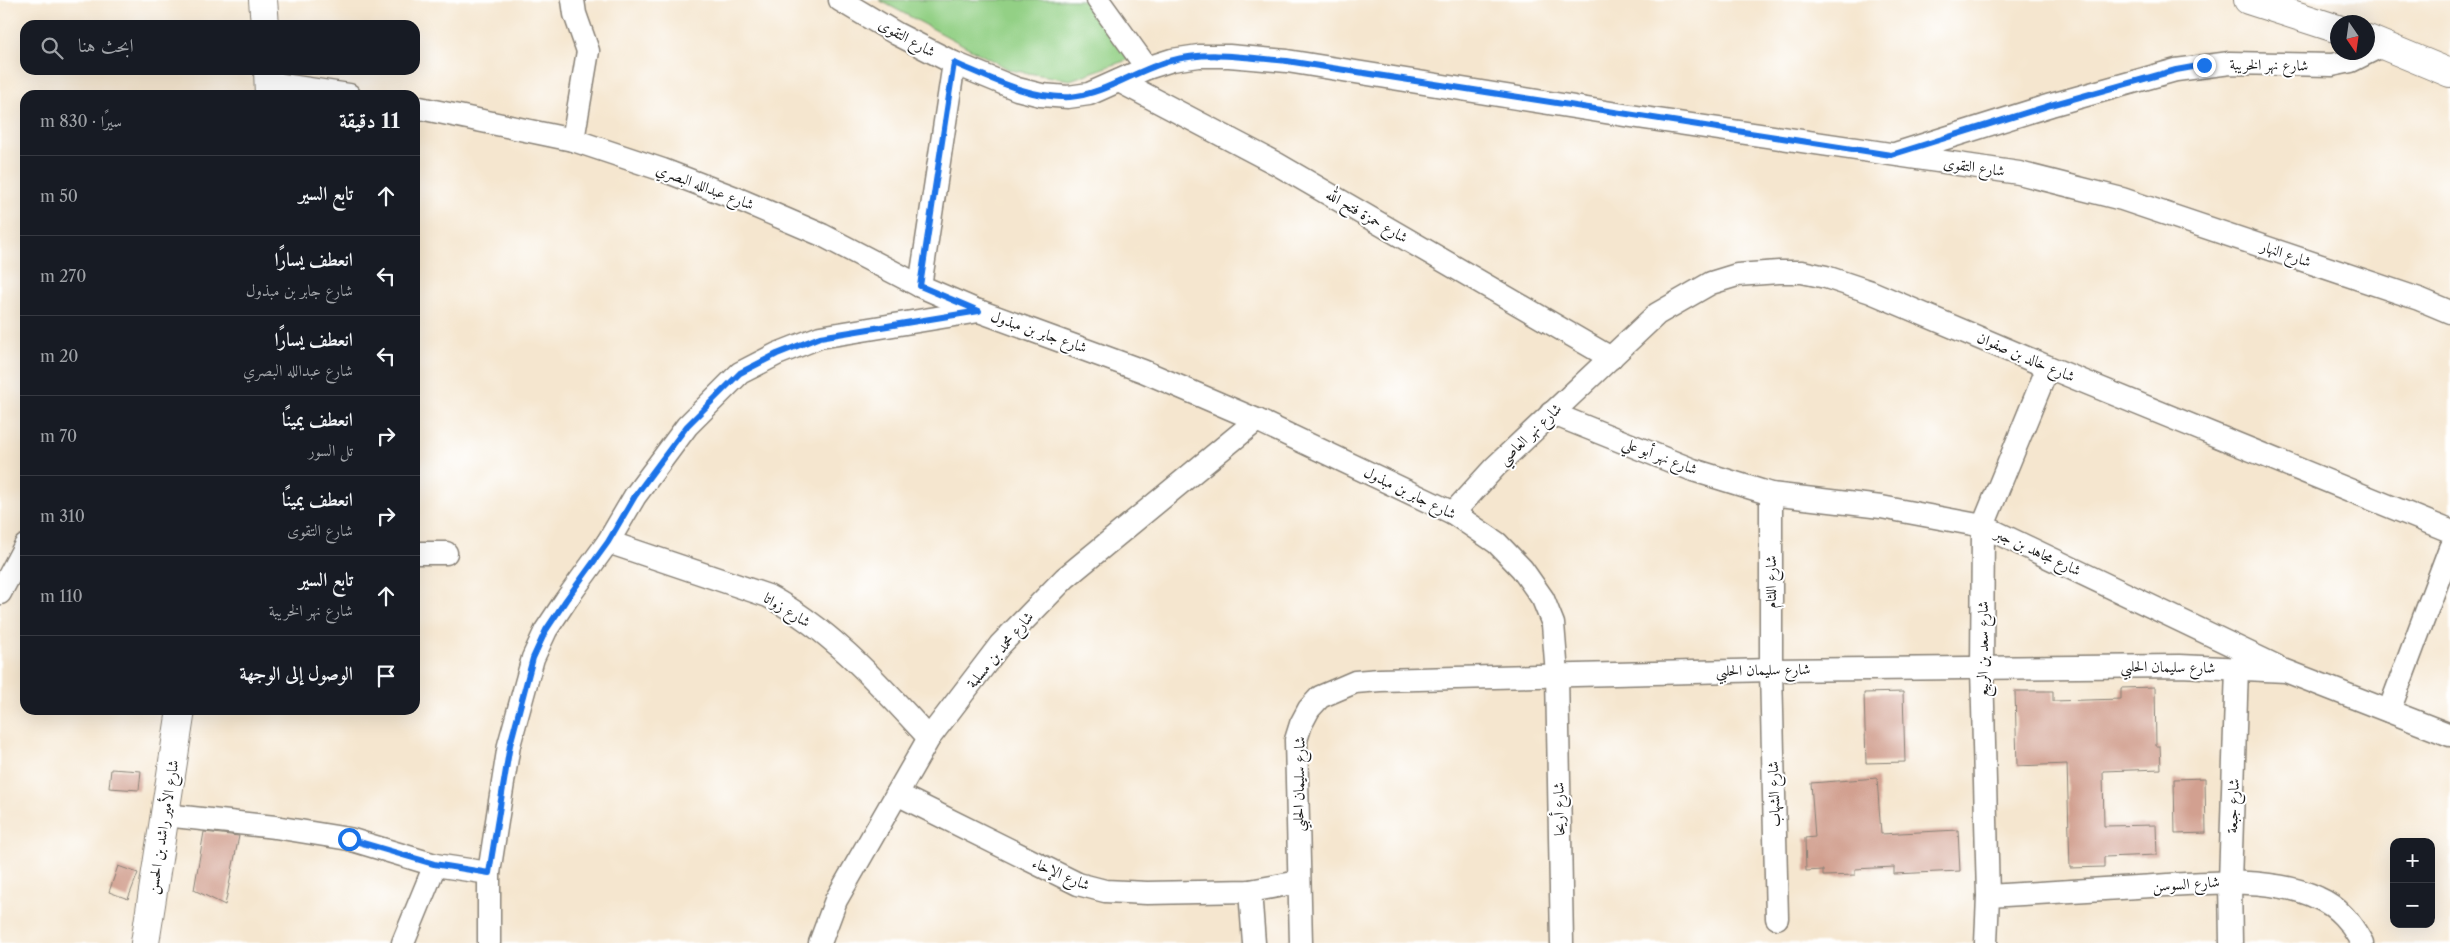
<!DOCTYPE html>
<html lang="ar">
<head>
<meta charset="utf-8">
<style>
  :root { --surface:#171b24; --page:#242831; --text:#f1f3f6; --muted:#9ea1a6; --line:#363941 }
  body { margin:0; font-family:"Libre Caslon Text",Amiri,serif; background:var(--page); color:var(--text); direction:rtl }
  .controls { position:absolute; right:15px; bottom:15px; display:grid; overflow:hidden; border-radius:10px; box-shadow:0 5px 20px #0002 }
  .controls button { width:45px; height:45px; display:grid; place-items:center; padding:0; border:0; border-bottom:1px solid var(--line); background:var(--surface); color:var(--text); font:25px sans-serif }
  .compass { position:absolute; left:2330px; top:15px; width:45px; height:45px; border-radius:50%; background:var(--surface); box-shadow:0 5px 20px #0002; rotate:167deg }
  .stop { position:absolute; width:15px; height:15px; margin:-11px; border:4px solid #1a73e8; border-radius:50%; background:#fff }
  .stop.end { background:#1a73e8; border-color:#fff; box-shadow:0 1px 5px #0008 }
  .list { margin:0; padding:0; list-style:none }
  h2 { display:flex; justify-content:space-between; align-items:center; height:65px; margin:0; padding:0 20px; font-size:21px }
  h2 small { font-size:16px; font-weight:400; color:var(--muted) }
  .list li { display:grid; grid-template-columns:32px 1fr auto; gap:15px; align-items:center; box-sizing:border-box; height:80px; padding:0 20px; border-top:1px solid var(--line) }
  .list b { display:block; font-size:19px; white-space:nowrap }
  .list p { margin:0; font-size:16px; white-space:nowrap; color:var(--muted) }
  .list em { font-size:16px; font-style:normal; color:var(--muted) }
  .icon { flex:none; width:28px; height:28px; fill:none; stroke:currentColor; stroke-width:2; stroke-linecap:round; stroke-linejoin:round }
  .map { position:relative; flex:none; width:2450px; height:943px; overflow:hidden; direction:ltr }
  .search { position:absolute; background:var(--surface); box-shadow:0 5px 20px #0002; left:20px; top:20px; width:400px; height:55px; display:flex; align-items:center; gap:12px; box-sizing:border-box; padding:0 18px; border-radius:15px; color:var(--muted); font-size:19px }
  .panel { position:absolute; background:var(--surface); box-shadow:0 5px 20px #0002; left:20px; top:90px; width:400px; height:625px; border-radius:15px; direction:rtl }
  .map>svg:first-child { display:block }
  .green { fill:#93d085; stroke:#587650 }
  .building { fill:#d2a090 }
  .lines { fill:none; stroke-linecap:round; stroke-linejoin:round }
  .street-casing { stroke:#888176; stroke-width:25 }
  .secondary-casing { stroke:#888176; stroke-width:30 }
  .street { stroke:#fff; stroke-width:22 }
  .secondary { stroke:#fff; stroke-width:28 }
  .route { stroke:#1a73e8; stroke-width:6 }
  .labels { text-anchor:middle; stroke-width:4; stroke-linejoin:round; paint-order:stroke }
  .street-label { font-size:15px; fill:#1c1c1c; stroke:#fff }
</style>
</head>
<body>
<div class="map">
<svg width="2450" height="943" viewBox="0 0 2450 943">
  <rect width="100%" height="100%" fill="#fff"/>
  <filter id="ink" filterUnits="userSpaceOnUse"><feTurbulence type="fractalNoise" baseFrequency=".02" numOctaves="2"/><feDisplacementMap in="SourceGraphic" scale="10" xChannelSelector="R" yChannelSelector="G"/><feConvolveMatrix kernelMatrix="1 2 1 2 8 2 1 2 1" color-interpolation-filters="sRGB"/></filter>
  <filter id="wash" filterUnits="userSpaceOnUse"><feTurbulence type="fractalNoise" baseFrequency=".0096" numOctaves="4" result="noise"/><feDisplacementMap in="SourceGraphic" scale="20" xChannelSelector="R" yChannelSelector="G"/><feGaussianBlur stdDeviation="1.12" result="paint"/><feColorMatrix in="noise" values="0 0 0 0 0 0 0 0 0 0 0 0 0 0 0 0 0 1.4 0 .05"/><feComposite in="paint" operator="in"/></filter>
  <g filter="url(#wash)">
    <rect width="100%" height="100%" fill="#f5e6cf"/>
    <polygon class="green" points="879,0 1099,0 1130,59 1070,80 1010,70"/>
    <g id="blocks">
      <g class="building">
        <polygon points="2155,687 2156,746 2160,746 2161,769 2103,771 2104,826 2156,825 2157,855 2104,857 2104,867 2070,868 2067,764 2017,766 2015,691 2053,691 2053,701 2121,699 2121,688"/>
        <polygon points="1903,692 1905,762 1866,763 1864,693"/>
        <polygon points="111,769 141,771 139,790 109,788"/>
        <polygon points="1877,778 1881,834 1958,830 1960,871 1894,874 1894,867 1855,869 1855,875 1823,876 1823,870 1806,871 1805,838 1815,837 1811,783"/>
        <polygon points="2205,778 2206,833 2175,834 2174,779"/>
        <polygon points="204,832 239,836 225,905 194,890"/>
        <polygon points="118,866 138,873 128,899 109,892"/>
      </g>
    </g>
  </g>
  <g filter="url(#ink)">
    <use href="#blocks" fill-opacity="0" stroke="#888176" stroke-width="1"/>
    <g class="lines">
      <g class="street-casing">
        <g id="street">
          <polyline points="840,0 897,34 954,63 1017,89 1041,95 1068,97 1089,94 1147,68 1172,60 1199,56 1229,56 1287,61 1624,115 2019,173 2122,199 2419,299 2450,312"/>
          <polyline points="1098,0 1147,68"/>
          <polyline points="1119,81 1277,164 1611,358"/>
          <polyline points="269,83 349,95"/>
          <polyline points="415,107 573,140 663,170 738,199 822,235 920,286 978,311"/>
          <polyline points="573,140 588,51 575,14 573,0"/>
          <polyline points="1898,153 2051,105 2176,70 2230,63 2332,65 2351,61 2385,44"/>
          <polyline points="920,286 954,63"/>
          <polyline points="1551,413 1693,470 1771,494 1881,507 1983,526 2276,666"/>
          <polyline points="1771,494 1771,670 1777,918"/>
          <polyline points="1453,513 1495,467 1657,314 1711,283 1737,275 1779,272 1802,272 1826,277 1871,292 2048,367 2450,531"/>
          <path d="M608 542 768 596C832 630 880 685 929 738"/>
          <polyline points="415,553 446,553"/>
          <polyline points="0,593 25,546"/>
          <polyline points="2389,711 2450,548"/>
          <polyline points="897,794 1078,884 1105,891 1147,893 1250,891 1299,882"/>
          <polyline points="165,815 275,827 349,839 435,865 489,873"/>
          <polyline points="1250,891 1254,943"/>
          <path d="M1988 896C2037 893 2087 890 2137 887 2191 884 2268 874 2318 898 2339 907 2351 923 2362 943"/>
          <polyline points="403,943 435,865"/>
          <polyline points="489,943 489,873 499,808 509,745 533,658 546,630 566,600 608,542 635,496 687,426 740,373 777,354 820,337 979,311 1143,371 1257,420 1453,513 1497,543 1522,569 1543,599 1553,624 1557,674 1562,943"/>
          <polyline points="820,943 836,900 929,738 1000,645 1065,578 1257,420"/>
          <polyline points="1301,943 1296,740 1301,724 1309,709 1320,697 1355,682 1380,680 1771,670 2180,666 2286,671 2450,735"/>
          <polyline points="1986,943 1988,896 1982,668 1983,526 2048,367"/>
          <polyline points="2231,943 2230,882 2237,668"/>
        </g>
      </g>
      <g class="secondary-casing">
        <g id="secondary">
          <polyline points="263,0 265,25"/>
          <polyline points="2248,0 2338,29"/>
          <polyline points="2368,39 2450,73"/>
          <polyline points="268,70 269,95"/>
          <polyline points="145,943 181,710"/>
        </g>
      </g>
      <use href="#street" class="street"/>
      <use href="#secondary" class="secondary"/>
    </g>
  </g>
  <g class="lines" filter="url(#ink)">
    <path class="route" d="M349 839 434 864 489 873 510 745 533 658 546 630 566 600 608 542 635 496 687 426 740 373 777 354 820 337 979 311 920 286 954 63C990 78 1030 99 1070 97 1105 94 1136 70 1170 61 1207 50 1250 58 1287 61L1891 155 2051 105 2176 70 2204 65"/>
  </g>
  <g class="labels">
    <g class="street-label">
      <text transform="translate(907 38) rotate(29)" y="5">شارع التقوى</text>
      <text transform="translate(2269 65) rotate(1)" y="5">شارع نهر الخريبة</text>
      <text transform="translate(1974 167) rotate(8)" y="5">شارع التقوى</text>
      <text transform="translate(705 187) rotate(21)" y="5">شارع عبدالله البصري</text>
      <text transform="translate(1367 216) rotate(30)" y="5">شارع حمزة فتح الله</text>
      <text transform="translate(2286 254) rotate(19)" y="5">شارع النهار</text>
      <text transform="translate(1039 332) rotate(19)" y="5">شارع جابر بن مبذول</text>
      <text transform="translate(2026 357) rotate(23)" y="5">شارع خالد بن صفوان</text>
      <text transform="translate(1530 434) rotate(-44)" y="5">شارع نهر العاصي</text>
      <text transform="translate(1660 456) rotate(21)" y="5">شارع نهر أبو علي</text>
      <text transform="translate(1410 493) rotate(26)" y="5">شارع جابر بن مبذول</text>
      <text transform="translate(2038 552) rotate(25)" y="5">شارع مجاهد بن جبر</text>
      <text transform="translate(1771 582) rotate(-90)" y="5">شارع اللثام</text>
      <text transform="translate(787 610) rotate(31)" y="5">شارع زواتا</text>
      <text transform="translate(1983 649) rotate(-90)" y="5">شارع سعد بن الربيع</text>
      <text transform="translate(1000 650) rotate(-50)" y="5">شارع محمد بن مسلمة</text>
      <text transform="translate(2168 667) rotate(1)" y="5">شارع سليمان الحلبي</text>
      <text transform="translate(1763 670) rotate(-1)" y="5">شارع سليمان الحلبي</text>
      <text transform="translate(1299 784) rotate(-89)" y="5">شارع سليمان الحلبي</text>
      <text transform="translate(1774 794) rotate(-92)" y="5">شارع الشهاب</text>
      <text transform="translate(2233 806) rotate(-88)" y="5">شارع جبعة</text>
      <text transform="translate(1559 809) rotate(-91)" y="5">شارع أريحا</text>
      <text transform="translate(163 827) rotate(-81)" y="5">شارع الأمير راشد بن الحسن</text>
      <text transform="translate(1061 874) rotate(23)" y="5">شارع الإخاء</text>
      <text transform="translate(2186 884) rotate(-4)" y="5">شارع السوسن</text>
    </g>
  </g>
</svg>
<div class="controls">
<button>+</button>
<button>−</button>
</div>
<svg class="compass" viewBox="-18 -18 36 36"><path d="M0-13l5 13h-10z" fill="#e53935"/><path d="M0 13l5-13h-10z" fill="#9ea1a6"/></svg>
<div class="stop" style="left:349px;top:839px"></div>
<div class="stop end" style="left:2204px;top:65px"></div>
<div class="search"><svg class="icon" aria-label="search" viewBox="0 0 24 24"><circle cx="10" cy="10" r="6"/><path d="M15 15l6 6"/></svg>ابحث هنا</div>
<section class="panel">
<h2>11 دقيقة<small>سيرًا · 830 m</small></h2>
<ul class="list">
<li><svg class="icon" aria-label="ahead" viewBox="0 0 24 24"><path d="M12 20V5M6 11l6-6 6 6"/></svg><div><b>تابع السير</b></div><em>50 m</em></li>
<li><svg class="icon" aria-label="left" viewBox="0 0 24 24"><path d="M17 20v-9H6M10 6l-5 5 5 5"/></svg><div><b>انعطف يسارًا</b><p>شارع جابر بن مبذول</p></div><em>270 m</em></li>
<li><svg class="icon" aria-label="left" viewBox="0 0 24 24"><path d="M17 20v-9H6M10 6l-5 5 5 5"/></svg><div><b>انعطف يسارًا</b><p>شارع عبدالله البصري</p></div><em>20 m</em></li>
<li><svg class="icon" aria-label="right" viewBox="0 0 24 24"><path d="M7 20v-9h11M14 6l5 5-5 5"/></svg><div><b>انعطف يمينًا</b><p>تل السور</p></div><em>70 m</em></li>
<li><svg class="icon" aria-label="right" viewBox="0 0 24 24"><path d="M7 20v-9h11M14 6l5 5-5 5"/></svg><div><b>انعطف يمينًا</b><p>شارع التقوى</p></div><em>310 m</em></li>
<li><svg class="icon" aria-label="ahead" viewBox="0 0 24 24"><path d="M12 20V5M6 11l6-6 6 6"/></svg><div><b>تابع السير</b><p>شارع نهر الخريبة</p></div><em>110 m</em></li>
<li><svg class="icon" aria-label="arrive" viewBox="0 0 24 24"><path d="M6 21V4h12l-3 4 3 4H6"/></svg><div><b>الوصول إلى الوجهة</b></div></li>
</ul>
</section>
</div>
</body>
</html>
